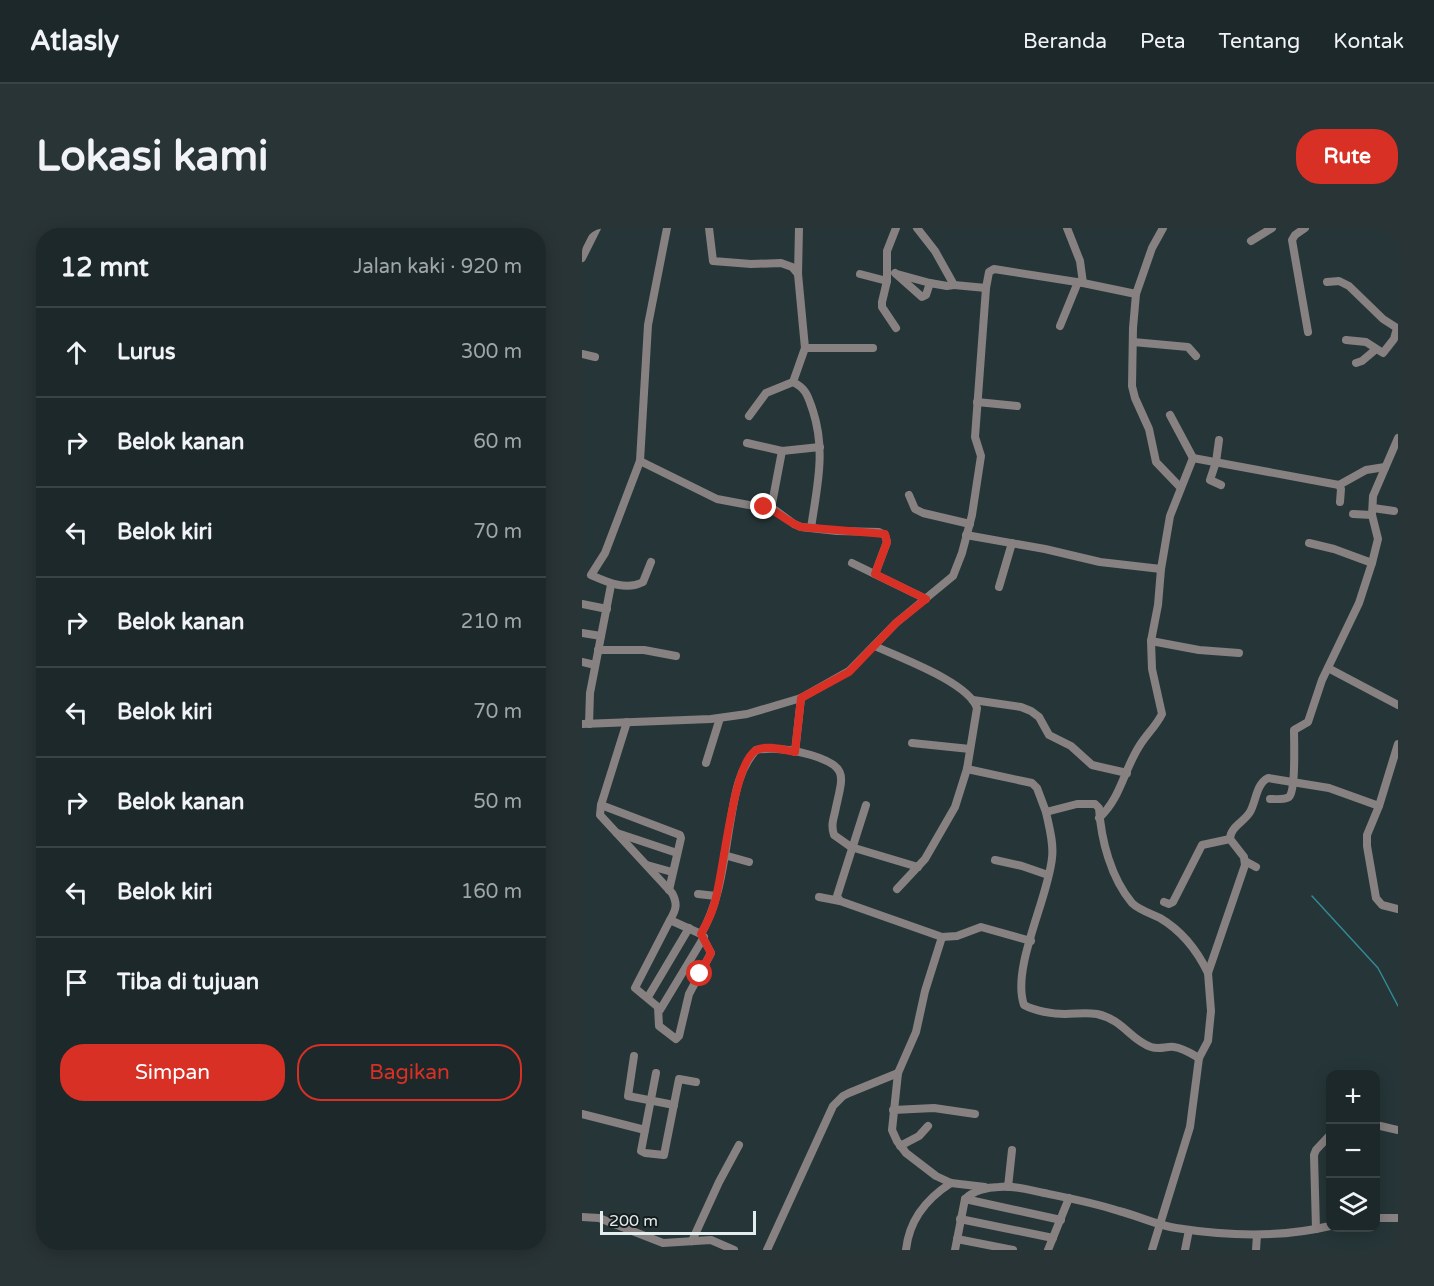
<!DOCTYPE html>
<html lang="id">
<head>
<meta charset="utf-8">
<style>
  :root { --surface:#1c282a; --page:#293436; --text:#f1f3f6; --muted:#a0a6a8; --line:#3a4447; --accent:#d93025 }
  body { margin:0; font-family:"Varela Round",sans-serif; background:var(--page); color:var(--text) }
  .controls { position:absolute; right:18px; bottom:18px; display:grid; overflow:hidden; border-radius:12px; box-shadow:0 3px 15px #0003 }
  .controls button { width:54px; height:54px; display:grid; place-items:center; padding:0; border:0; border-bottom:2px solid var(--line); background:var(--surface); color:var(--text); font:30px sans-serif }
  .scale { position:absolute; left:18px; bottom:15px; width:156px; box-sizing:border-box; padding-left:6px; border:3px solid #e4edee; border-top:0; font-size:16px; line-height:21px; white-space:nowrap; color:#e4edee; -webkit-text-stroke:4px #151c1d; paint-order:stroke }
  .stop { position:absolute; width:18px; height:18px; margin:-14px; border:4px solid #d93025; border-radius:50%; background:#fff }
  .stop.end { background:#d93025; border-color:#fff; box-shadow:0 2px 6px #0008 }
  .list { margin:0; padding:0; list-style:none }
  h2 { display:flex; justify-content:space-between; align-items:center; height:78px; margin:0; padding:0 24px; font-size:26px }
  h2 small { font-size:20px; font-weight:400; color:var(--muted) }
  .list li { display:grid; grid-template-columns:39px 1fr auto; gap:18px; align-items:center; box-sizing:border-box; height:90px; padding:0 24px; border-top:2px solid var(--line) }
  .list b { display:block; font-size:22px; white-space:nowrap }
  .list em { font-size:20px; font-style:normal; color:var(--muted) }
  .actions { display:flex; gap:12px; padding:18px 24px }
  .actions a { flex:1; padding:14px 0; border:2px solid var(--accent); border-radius:24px; text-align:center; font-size:21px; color:var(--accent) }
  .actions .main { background:var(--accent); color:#fff }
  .icon { flex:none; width:33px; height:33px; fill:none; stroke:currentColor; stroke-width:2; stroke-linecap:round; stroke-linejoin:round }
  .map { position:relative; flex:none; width:816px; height:1022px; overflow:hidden; border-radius:24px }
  header { display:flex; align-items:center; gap:36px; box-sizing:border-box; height:84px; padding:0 30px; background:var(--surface); border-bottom:2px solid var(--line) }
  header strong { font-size:28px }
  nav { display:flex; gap:33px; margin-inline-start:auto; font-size:21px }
  .intro { display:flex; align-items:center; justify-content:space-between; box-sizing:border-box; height:144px; padding:0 36px }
  h1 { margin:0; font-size:42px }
  .button { padding:15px 27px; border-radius:24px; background:var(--accent); color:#fff; font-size:21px; font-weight:700 }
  main { display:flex; gap:36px; padding:0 36px }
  aside { flex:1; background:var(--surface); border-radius:24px; box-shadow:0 3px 15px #0003 }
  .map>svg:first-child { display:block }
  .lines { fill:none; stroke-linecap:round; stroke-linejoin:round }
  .stream { stroke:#318a96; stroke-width:1.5 }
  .minor { stroke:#888181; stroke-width:8 }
  .route { stroke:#d93025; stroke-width:8 }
</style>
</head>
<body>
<header>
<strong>Atlasly</strong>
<nav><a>Beranda</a><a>Peta</a><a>Tentang</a><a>Kontak</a></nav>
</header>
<div class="intro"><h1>Lokasi kami</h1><a class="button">Rute</a></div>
<main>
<aside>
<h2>12 mnt<small>Jalan kaki · 920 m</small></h2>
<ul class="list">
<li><svg class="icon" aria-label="ahead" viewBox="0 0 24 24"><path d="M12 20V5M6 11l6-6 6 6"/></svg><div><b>Lurus</b></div><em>300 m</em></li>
<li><svg class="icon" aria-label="right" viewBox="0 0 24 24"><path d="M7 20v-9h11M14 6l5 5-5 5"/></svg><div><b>Belok kanan</b></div><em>60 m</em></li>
<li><svg class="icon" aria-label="left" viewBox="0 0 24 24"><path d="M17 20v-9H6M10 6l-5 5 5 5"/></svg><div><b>Belok kiri</b></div><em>70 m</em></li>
<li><svg class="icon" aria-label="right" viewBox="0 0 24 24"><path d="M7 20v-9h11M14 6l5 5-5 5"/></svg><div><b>Belok kanan</b></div><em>210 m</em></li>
<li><svg class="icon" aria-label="left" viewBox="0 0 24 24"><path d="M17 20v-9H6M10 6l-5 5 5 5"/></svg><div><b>Belok kiri</b></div><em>70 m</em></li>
<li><svg class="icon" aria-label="right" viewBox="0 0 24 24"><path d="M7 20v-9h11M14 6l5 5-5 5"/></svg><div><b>Belok kanan</b></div><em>50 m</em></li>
<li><svg class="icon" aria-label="left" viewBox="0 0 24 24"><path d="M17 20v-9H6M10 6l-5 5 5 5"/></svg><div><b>Belok kiri</b></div><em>160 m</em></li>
<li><svg class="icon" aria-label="arrive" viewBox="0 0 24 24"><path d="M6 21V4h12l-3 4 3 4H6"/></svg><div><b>Tiba di tujuan</b></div></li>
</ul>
<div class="actions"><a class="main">Simpan</a><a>Bagikan</a></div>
</aside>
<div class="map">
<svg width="816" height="1022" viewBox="0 0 816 1022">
  <rect width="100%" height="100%" fill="#263638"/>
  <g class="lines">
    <polyline class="stream" points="730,668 796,740 816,778"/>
    <g class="minor">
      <polyline points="127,0 131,33 169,36 199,35 210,39 216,46"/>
      <path d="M217 0 216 46 223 120 211 154C225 161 226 169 231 183 244 223 235 259 229 300"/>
      <polyline points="314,0 305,23 305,53 300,74 300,79 314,100"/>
      <polyline points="335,0 353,23 372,57 404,60"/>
      <polyline points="485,0 498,33 501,55"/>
      <polyline points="723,0 713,7 710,12 726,104"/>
      <polyline points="669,13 690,0"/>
      <polyline points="0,30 15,0"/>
      <polyline points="313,45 340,69 344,67 348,55 365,58 372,57"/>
      <polyline points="278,46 305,53"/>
      <polyline points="315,46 348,55"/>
      <polyline points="745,54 757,53 767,58 801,91 815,100 812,111 801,125 784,114 764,112"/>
      <polyline points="554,66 551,100 550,158 553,170 567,201 574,234 598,259"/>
      <polyline points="478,98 496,54"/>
      <polyline points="551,114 606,119 614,128"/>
      <polyline points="223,120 291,120"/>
      <polyline points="0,126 13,129"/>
      <polyline points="774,135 780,133 793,122"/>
      <polyline points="395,174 435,178"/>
      <polyline points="588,187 611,230"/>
      <polyline points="167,188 184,165 211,154"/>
      <polyline points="637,212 634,234 628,252 639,257"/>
      <polyline points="165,215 200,223 238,219"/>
      <polyline points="58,233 135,271 193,282 212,296 219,299 255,303 297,304 303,307 305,314 293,346"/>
      <polyline points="757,257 784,242 803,239"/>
      <polyline points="327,267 333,281 341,285 388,296"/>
      <polyline points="791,280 812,283"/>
      <polyline points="189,281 200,223"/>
      <polyline points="771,286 790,287"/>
      <polyline points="384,307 463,321 518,334 579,341 588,288 611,230 757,257 759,261 758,274"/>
      <polyline points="727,315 752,321 790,335"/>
      <path d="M69 334 61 354C44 363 25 354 9 347L23 325 58 233 66 97 85 0"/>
      <polyline points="270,335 344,371"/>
      <polyline points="579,341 576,377 569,413 617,422 657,425"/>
      <polyline points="417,359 430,315"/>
      <polyline points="0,376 25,381"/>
      <polyline points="0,405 19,408"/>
      <path d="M293 418C318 430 386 454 395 480L385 541 373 579 343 631 315 661"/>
      <polyline points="16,422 62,422 94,428"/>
      <polyline points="0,434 13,437"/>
      <polyline points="746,440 816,477"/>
      <polyline points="391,472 439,479 449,483 457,489 467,507 489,518 510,537 545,545"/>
      <path d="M45 494 19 577 18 587 90 665C96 676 94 682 88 692L56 754 53 760 76 779 77 798 94 811 97 808 107 766 129 725 119 706 88 692"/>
      <polyline points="0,496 129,491 165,486 219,470 267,443 314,395 371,348 380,325 390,287 399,228 393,209 404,60 407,44 412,41 501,55 554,66 570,20 581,0"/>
      <polyline points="7,496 8,465 29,357"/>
      <polyline points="330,515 388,521"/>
      <polyline points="816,516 797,578 785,607 785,618 794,670 800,677 816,681"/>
      <polyline points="213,524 219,470"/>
      <polyline points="124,535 138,490"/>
      <path d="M385 541 450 555 455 560 464 584 495 576H513L517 580C519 612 529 650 550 675 557 682 570 686 578 690 600 703 615 722 626 745"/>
      <path d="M688 571C692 571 703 572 707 569 714 562 712 514 712 502L726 494 740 452 777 375 790 335 796 311 790 287 791 268 816 210"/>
      <polyline points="19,577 98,607 99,610 87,662"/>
      <polyline points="284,577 255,668 258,673 360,709 375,708 399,699 449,713"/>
      <path d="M464 584C467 599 472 615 470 630 466 671 429 740 442 777 453 783 470 786 483 786 494 786 503 784 515 786 542 792 548 812 569 819 578 822 584 818 592 819 601 820 610 826 617 830"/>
      <path d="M517 590C539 570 542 541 558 517 565 506 574 498 580 486L570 441 569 413"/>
      <polyline points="35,605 95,625"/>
      <polyline points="142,627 167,634"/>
      <polyline points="413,632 440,638 466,647"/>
      <polyline points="663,633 674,639"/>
      <polyline points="65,637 90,644"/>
      <polyline points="116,666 134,668"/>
      <polyline points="237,669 258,673"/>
      <polyline points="582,674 587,676 591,674 620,617 648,611"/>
      <path d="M119 706C139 672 142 629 149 590 153 566 157 541 174 522 192 519 212 522 229 527 269 539 260 549 253 584 251 592 249 598 252 607L269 619 336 639"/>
      <polyline points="360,709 343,763 334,804 316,845 310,902 315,913 324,925 354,948 369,955 403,959"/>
      <polyline points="66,769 107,700"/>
      <polyline points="78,782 122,709"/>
      <polyline points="52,828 46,868 92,877"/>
      <polyline points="74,845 59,923 63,925 82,927 97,851 114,854"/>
      <polyline points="311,882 352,880 393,886"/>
      <polyline points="0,886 63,902"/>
      <polyline points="794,897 816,902"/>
      <polyline points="318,918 337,908 346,898"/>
      <polyline points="426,959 430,922"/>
      <polyline points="383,971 479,992"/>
      <polyline points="0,989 17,990 81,1015 129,1012 152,1022"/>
      <polyline points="794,990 816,990"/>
      <polyline points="378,991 471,1010"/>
      <polyline points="734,1001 732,927 734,922 748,907"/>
      <polyline points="375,1011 431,1022"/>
      <polyline points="110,1013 137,954 157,917"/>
      <polyline points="185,1022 251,878 261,868 267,865 316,845"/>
      <path d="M324 1022C327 992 344 971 369 955"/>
      <path d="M373 1022 383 971C391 963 405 959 417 959 431 957 447 962 462 965 487 970 513 975 537 983 557 988 574 997 594 1000 645 1008 698 1010 748 998"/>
      <polyline points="466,1022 487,970"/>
      <path d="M570 1022 608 899 617 830 626 813 629 783 626 745 663 637 662 629 648 611C648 599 662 594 668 584 674 574 674 556 686 550L747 560 797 578"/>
      <polyline points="603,1022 607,1002"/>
      <polyline points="674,1022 675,1007"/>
    </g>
  </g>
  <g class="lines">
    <path class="route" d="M118 746 129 725 119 706C124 697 129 687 132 677 142 646 150 539 173 523 182 516 203 522 213 524L219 470 267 444 314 395 344 371 293 346 305 314 303 306 219 299C205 294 196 283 182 279"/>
  </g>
</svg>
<div class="controls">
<button>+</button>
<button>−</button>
<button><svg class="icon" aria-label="layers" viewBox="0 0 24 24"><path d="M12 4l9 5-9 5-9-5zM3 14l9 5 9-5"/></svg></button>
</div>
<div class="scale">200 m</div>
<div class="stop" style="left:118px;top:746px"></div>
<div class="stop end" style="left:182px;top:279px"></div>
</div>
</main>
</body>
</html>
